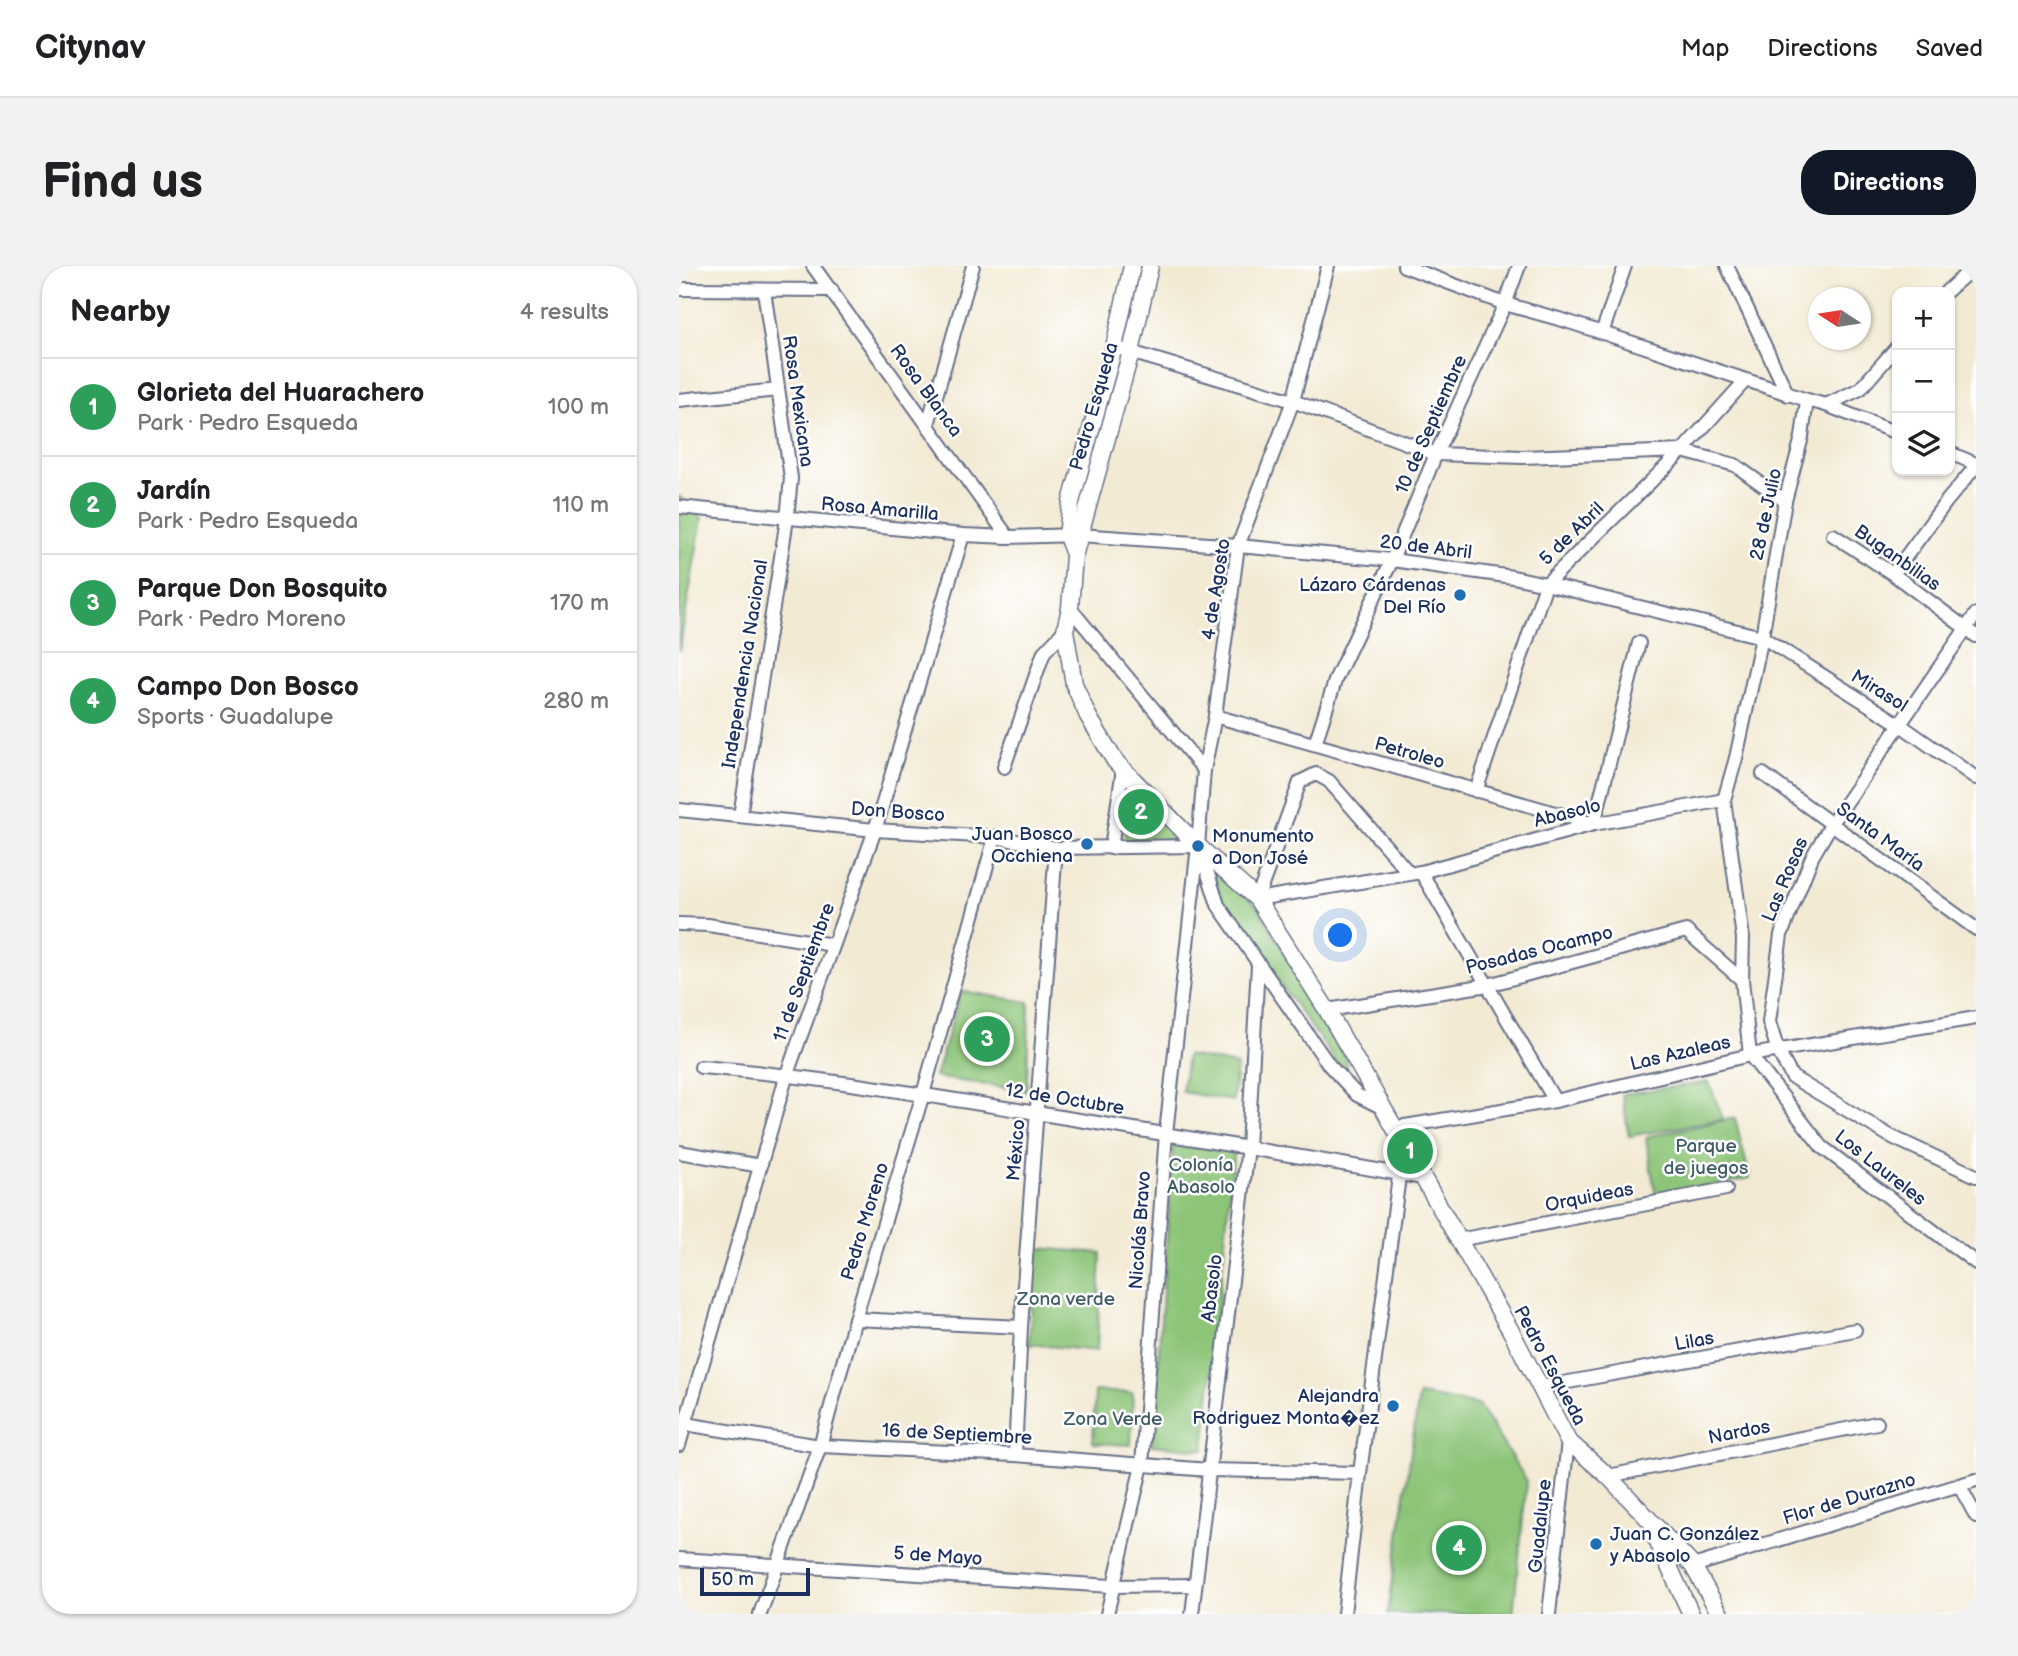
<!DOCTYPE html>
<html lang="en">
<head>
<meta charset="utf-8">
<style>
  :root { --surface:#fff; --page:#f2f2f2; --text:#202124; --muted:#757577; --line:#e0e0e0; --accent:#111827 }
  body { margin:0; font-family:"Balsamiq Sans",sans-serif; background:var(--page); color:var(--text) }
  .controls { position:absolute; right:21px; top:21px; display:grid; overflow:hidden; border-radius:14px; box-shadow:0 2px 5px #0004 }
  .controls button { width:63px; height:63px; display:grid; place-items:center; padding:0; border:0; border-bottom:2px solid var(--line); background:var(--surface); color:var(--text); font:35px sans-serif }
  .compass { position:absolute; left:1129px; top:21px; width:63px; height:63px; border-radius:50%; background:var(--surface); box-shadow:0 2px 5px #0004; rotate:282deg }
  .scale { position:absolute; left:21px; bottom:18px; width:110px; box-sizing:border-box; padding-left:7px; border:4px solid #1b2f5e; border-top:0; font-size:19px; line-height:24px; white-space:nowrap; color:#1b2f5e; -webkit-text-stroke:5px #fff; paint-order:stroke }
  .you { position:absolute; left:662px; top:670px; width:24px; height:24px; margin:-18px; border:5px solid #fff; border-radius:50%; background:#1a73e8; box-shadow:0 0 0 10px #1a73e833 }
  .badge { display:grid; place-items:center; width:46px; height:46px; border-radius:50%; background:var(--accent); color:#fff; font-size:23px; font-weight:700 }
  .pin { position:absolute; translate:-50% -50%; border:4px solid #fff; box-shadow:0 2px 7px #0006 }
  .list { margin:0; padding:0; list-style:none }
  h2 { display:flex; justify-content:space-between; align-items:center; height:91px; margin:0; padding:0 28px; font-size:30px }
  h2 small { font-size:23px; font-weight:400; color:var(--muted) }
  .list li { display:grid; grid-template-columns:46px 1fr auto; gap:21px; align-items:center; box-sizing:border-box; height:98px; padding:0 28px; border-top:2px solid var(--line) }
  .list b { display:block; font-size:26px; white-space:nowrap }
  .list p { margin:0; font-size:23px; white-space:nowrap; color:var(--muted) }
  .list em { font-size:23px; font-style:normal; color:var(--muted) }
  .icon { flex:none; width:38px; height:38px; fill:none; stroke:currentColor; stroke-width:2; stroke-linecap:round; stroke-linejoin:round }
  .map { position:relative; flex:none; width:1297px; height:1348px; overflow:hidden; border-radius:28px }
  header { display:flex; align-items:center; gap:42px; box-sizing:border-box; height:98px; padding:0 35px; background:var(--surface); border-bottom:2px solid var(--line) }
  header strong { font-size:33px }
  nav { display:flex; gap:38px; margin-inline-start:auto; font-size:24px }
  .intro { display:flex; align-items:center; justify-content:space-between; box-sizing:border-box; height:168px; padding:0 42px }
  h1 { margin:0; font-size:49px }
  .button { padding:18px 32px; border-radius:28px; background:var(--accent); color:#fff; font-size:24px; font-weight:700 }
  main { display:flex; gap:42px; padding:0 42px }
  aside { flex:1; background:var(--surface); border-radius:28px; box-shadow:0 2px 5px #0004 }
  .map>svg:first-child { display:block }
  .green { fill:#8dc578; stroke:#547a6b; stroke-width:2 }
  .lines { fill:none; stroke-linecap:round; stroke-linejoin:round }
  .minor-casing { stroke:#677087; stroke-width:16 }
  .tertiary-casing { stroke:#677087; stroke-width:19 }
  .minor { stroke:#fff; stroke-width:12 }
  .tertiary { stroke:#fff; stroke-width:16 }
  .poi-dot { fill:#1f6fb2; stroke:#fff; stroke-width:2.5 }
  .labels { text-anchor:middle; stroke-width:5; stroke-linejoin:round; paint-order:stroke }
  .street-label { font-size:19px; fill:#1b2f5e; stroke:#fff }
  .poi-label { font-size:19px; fill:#1b2f5e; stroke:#fff; text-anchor:end }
  .park-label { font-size:19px; fill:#3d5c66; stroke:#fff }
</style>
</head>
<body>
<header>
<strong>Citynav</strong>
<nav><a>Map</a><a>Directions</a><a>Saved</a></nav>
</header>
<div class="intro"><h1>Find us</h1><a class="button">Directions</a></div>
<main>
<aside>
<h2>Nearby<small>4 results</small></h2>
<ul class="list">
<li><span class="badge" style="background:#2e9e5b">1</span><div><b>Glorieta del Huarachero</b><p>Park · Pedro Esqueda</p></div><em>100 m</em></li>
<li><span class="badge" style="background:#2e9e5b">2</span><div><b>Jardín</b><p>Park · Pedro Esqueda</p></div><em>110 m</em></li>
<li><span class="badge" style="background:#2e9e5b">3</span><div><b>Parque Don Bosquito</b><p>Park · Pedro Moreno</p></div><em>170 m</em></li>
<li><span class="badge" style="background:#2e9e5b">4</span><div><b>Campo Don Bosco</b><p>Sports · Guadalupe</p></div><em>280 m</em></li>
</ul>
</aside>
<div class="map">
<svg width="1297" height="1348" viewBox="0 0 1297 1348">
  <rect width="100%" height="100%" fill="#fff"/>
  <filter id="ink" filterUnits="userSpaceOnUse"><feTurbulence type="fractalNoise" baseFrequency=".0143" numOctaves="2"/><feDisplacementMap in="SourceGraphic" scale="14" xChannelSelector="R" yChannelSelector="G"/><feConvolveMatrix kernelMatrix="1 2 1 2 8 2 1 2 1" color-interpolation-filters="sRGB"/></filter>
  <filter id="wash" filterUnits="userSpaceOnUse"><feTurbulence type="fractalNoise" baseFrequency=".00686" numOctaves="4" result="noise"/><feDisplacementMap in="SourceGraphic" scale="28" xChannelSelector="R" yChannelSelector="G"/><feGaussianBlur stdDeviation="1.57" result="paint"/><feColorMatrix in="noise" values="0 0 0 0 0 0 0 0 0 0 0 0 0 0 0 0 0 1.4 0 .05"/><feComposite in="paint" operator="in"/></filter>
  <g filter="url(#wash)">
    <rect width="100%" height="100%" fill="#f3ead4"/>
    <g class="green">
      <polygon points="0,230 23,252 0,385"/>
      <polygon points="450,518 505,574 445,577"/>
      <polygon points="532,598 578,640 666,791 671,815 543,637"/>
      <polygon points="282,725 350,736 348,825 256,811"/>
      <polygon points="508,789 558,799 554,835 503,826"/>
      <polygon points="1030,816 1044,853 950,870 943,828"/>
      <polygon points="1056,852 1071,912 977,931 967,873 971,870"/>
      <polygon points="495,873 555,884 525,1184 473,1179"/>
      <polygon points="357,982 422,987 418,1085 350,1078"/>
      <polygon points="416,1125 454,1127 452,1179 414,1177"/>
      <polygon points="740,1129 799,1139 848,1215 834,1348 709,1348"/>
    </g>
  </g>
  <g filter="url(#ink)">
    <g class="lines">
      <g class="minor-casing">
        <g id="minor">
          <polyline points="134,0 329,271"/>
          <polyline points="725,0 826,38 887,55 1128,134 1123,171 1106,235 1083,371 1057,492 1045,534 1064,672 1063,714 1071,789 1143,881 1297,997"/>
          <polyline points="1048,0 1109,129"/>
          <polyline points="0,23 153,24"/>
          <polyline points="1267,26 1296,0"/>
          <polyline points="923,67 946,0"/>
          <polyline points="435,81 614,135 757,188 844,191 1003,185 1056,199 1106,235"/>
          <polyline points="0,134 99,124"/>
          <polyline points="1128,134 1147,139 1181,123 1218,81"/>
          <polyline points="1147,139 1218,167"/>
          <polyline points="249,158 294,0"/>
          <polyline points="1271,187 1297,198"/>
          <polyline points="0,241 284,269 329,271 400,269 559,280 713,294 834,311 867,318 1083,371 1220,458 1297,512"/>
          <polyline points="1154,269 1214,308 1297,370"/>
          <polyline points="1214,308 1267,236 1297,200"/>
          <polyline points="391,342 525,504"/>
          <polyline points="1297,348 1153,557 1133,591 1102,669 1090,756 1099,785 1113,811 1211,870 1297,910"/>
          <polyline points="536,450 915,558 960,377"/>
          <polyline points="636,478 657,412 713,294 757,188 826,38 840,0"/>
          <polyline points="325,501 365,386 386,364"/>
          <polyline points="1084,508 1297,663"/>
          <polyline points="797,525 867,318 1003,185 1066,115"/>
          <polyline points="0,544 196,564 316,571 377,582 519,580"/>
          <polyline points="61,550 108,253 112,212 85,24"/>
          <polyline points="432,582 444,503"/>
          <polyline points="521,583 539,639 650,799 678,829 702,841"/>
          <polyline points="742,606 876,835"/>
          <polyline points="731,608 650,515 637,508 621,516 578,633 742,606 915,558 1045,534"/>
          <polyline points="0,658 29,659 154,679"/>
          <polyline points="648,744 809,719 1007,665 1063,714"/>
          <path d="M22 801C135 810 246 829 357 847 486 868 615 889 744 912"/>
          <polyline points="714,862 876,835 1071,789 1297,752"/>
          <polyline points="0,886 82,900"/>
          <polyline points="779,974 1047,923"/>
          <polyline points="176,1053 342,1061"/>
          <polyline points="862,1121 1176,1064"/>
          <polyline points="0,1157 141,1180 336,1189 530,1204 681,1207"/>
          <polyline points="0,1179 108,808 196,564 284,269"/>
          <polyline points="336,1189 342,1061 377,582"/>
          <polyline points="929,1210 1198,1157"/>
          <polyline points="1280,1219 1297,1250"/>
          <polyline points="0,1293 433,1320 516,1319"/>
          <polyline points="1014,1300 1297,1214"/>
          <polyline points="81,1348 141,1180 176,1053 244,828 316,571"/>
          <polyline points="428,1348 463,1199 487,867 519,580 525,504 536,450 559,280 614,135 649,0"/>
          <polyline points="513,1348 569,881 579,699"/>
          <polyline points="665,1348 681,1207 724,880"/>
          <polyline points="870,1348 889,1175"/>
        </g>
      </g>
      <g class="tertiary-casing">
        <g id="tertiary">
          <polyline points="471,0 452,86 395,290 391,342 386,364 395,418 409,450 436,495 519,580 578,633 648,744 833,1067 889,1175 929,1210 1014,1300 1041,1348"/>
          <polyline points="395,288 388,270 392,236 435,81 453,0"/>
          <polyline points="974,1266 1012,1348"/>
        </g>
      </g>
      <use href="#minor" class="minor"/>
      <use href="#tertiary" class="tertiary"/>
    </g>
  </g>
  <g class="poi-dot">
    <circle cx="781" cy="329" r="7"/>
    <circle cx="408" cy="578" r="7"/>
    <circle cx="519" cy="580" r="7"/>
    <circle cx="714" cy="1140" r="7"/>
    <circle cx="917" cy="1278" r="7"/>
  </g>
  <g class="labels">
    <g class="street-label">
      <text transform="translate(248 124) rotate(54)" y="7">Rosa Blanca</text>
      <text transform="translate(120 135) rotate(82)" y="7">Rosa Mexicana</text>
      <text transform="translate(414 140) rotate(-74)" y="7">Pedro Esqueda</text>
      <text transform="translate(751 158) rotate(-66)" y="7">10 de Septiembre</text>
      <text transform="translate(201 242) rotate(5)" y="7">Rosa Amarilla</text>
      <text transform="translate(1086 248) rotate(-78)" y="7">28 de Julio</text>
      <text transform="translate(892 267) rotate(-44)" y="7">5 de Abril</text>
      <text transform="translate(747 280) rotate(7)" y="7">20 de Abril</text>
      <text transform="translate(1219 291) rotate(35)" y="7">Buganbilias</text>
      <text transform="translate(536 323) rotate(-81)" y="7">4 de Agosto</text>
      <text transform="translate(65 398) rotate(-81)" y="7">Independencia Nacional</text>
      <text transform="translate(1201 424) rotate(32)" y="7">Mirasol</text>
      <text transform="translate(731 486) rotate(16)" y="7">Petroleo</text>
      <text transform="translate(219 545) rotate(4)" y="7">Don Bosco</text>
      <text transform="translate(888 546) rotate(-14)" y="7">Abasolo</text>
      <text transform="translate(1202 570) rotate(36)" y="7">Santa María</text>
      <text transform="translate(1105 613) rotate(-67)" y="7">Las Rosas</text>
      <text transform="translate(860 683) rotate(-14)" y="7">Posadas Ocampo</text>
      <text transform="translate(124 706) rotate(-70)" y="7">11 de Septiembre</text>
      <text transform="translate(1001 786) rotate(-13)" y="7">Las Azaleas</text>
      <text transform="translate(386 832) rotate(9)" y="7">12 de Octubre</text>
      <text transform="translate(336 884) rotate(-85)" y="7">México</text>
      <text transform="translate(1202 901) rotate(38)" y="7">Los Laureles</text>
      <text transform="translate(910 930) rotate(-11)" y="7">Orquideas</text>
      <text transform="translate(185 955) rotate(-73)" y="7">Pedro Moreno</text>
      <text transform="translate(460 964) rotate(-86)" y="7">Nicolás Bravo</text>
      <text transform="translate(532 1022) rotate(-83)" y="7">Abasolo</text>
      <text transform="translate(1015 1074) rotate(-10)" y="7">Lilas</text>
      <text transform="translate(872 1099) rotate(62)" y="7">Pedro Esqueda</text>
      <text transform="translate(1060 1165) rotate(-11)" y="7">Nardos</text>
      <text transform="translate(278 1167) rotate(3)" y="7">16 de Septiembre</text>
      <text transform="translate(1170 1232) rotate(-17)" y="7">Flor de Durazno</text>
      <text transform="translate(860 1260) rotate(-84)" y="7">Guadalupe</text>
      <text transform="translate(259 1289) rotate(4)" y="7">5 de Mayo</text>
    </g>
    <g class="poi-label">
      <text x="767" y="325">Lázaro Cárdenas<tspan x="767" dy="22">Del Río</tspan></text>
      <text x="394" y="574">Juan Bosco<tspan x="394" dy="22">Occhiena</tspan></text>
      <text x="533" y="576" text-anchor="start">Monumento<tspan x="533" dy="22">a Don José</tspan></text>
      <text x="700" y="1136">Alejandra<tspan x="700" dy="22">Rodriguez Monta�ez</tspan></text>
      <text x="931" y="1274" text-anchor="start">Juan C. González<tspan x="931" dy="22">y Abasolo</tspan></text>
    </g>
    <g class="park-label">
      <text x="1027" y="886">Parque<tspan x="1027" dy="22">de juegos</tspan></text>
      <text x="522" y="905">Colonía<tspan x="522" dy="22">Abasolo</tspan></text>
      <text x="387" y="1039">Zona verde</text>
      <text x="434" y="1159">Zona Verde</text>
    </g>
  </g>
</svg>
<div class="controls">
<button>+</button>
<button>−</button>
<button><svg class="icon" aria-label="layers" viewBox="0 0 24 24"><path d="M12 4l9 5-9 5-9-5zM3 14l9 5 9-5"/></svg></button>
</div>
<svg class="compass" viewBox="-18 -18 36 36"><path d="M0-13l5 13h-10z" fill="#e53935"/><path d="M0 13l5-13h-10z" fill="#757577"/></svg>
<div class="scale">50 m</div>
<div class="you"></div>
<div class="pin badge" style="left:731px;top:885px;background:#2e9e5b">1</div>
<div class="pin badge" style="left:462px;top:546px;background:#2e9e5b">2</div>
<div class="pin badge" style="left:308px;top:773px;background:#2e9e5b">3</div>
<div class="pin badge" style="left:780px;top:1282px;background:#2e9e5b">4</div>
</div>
</main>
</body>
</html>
